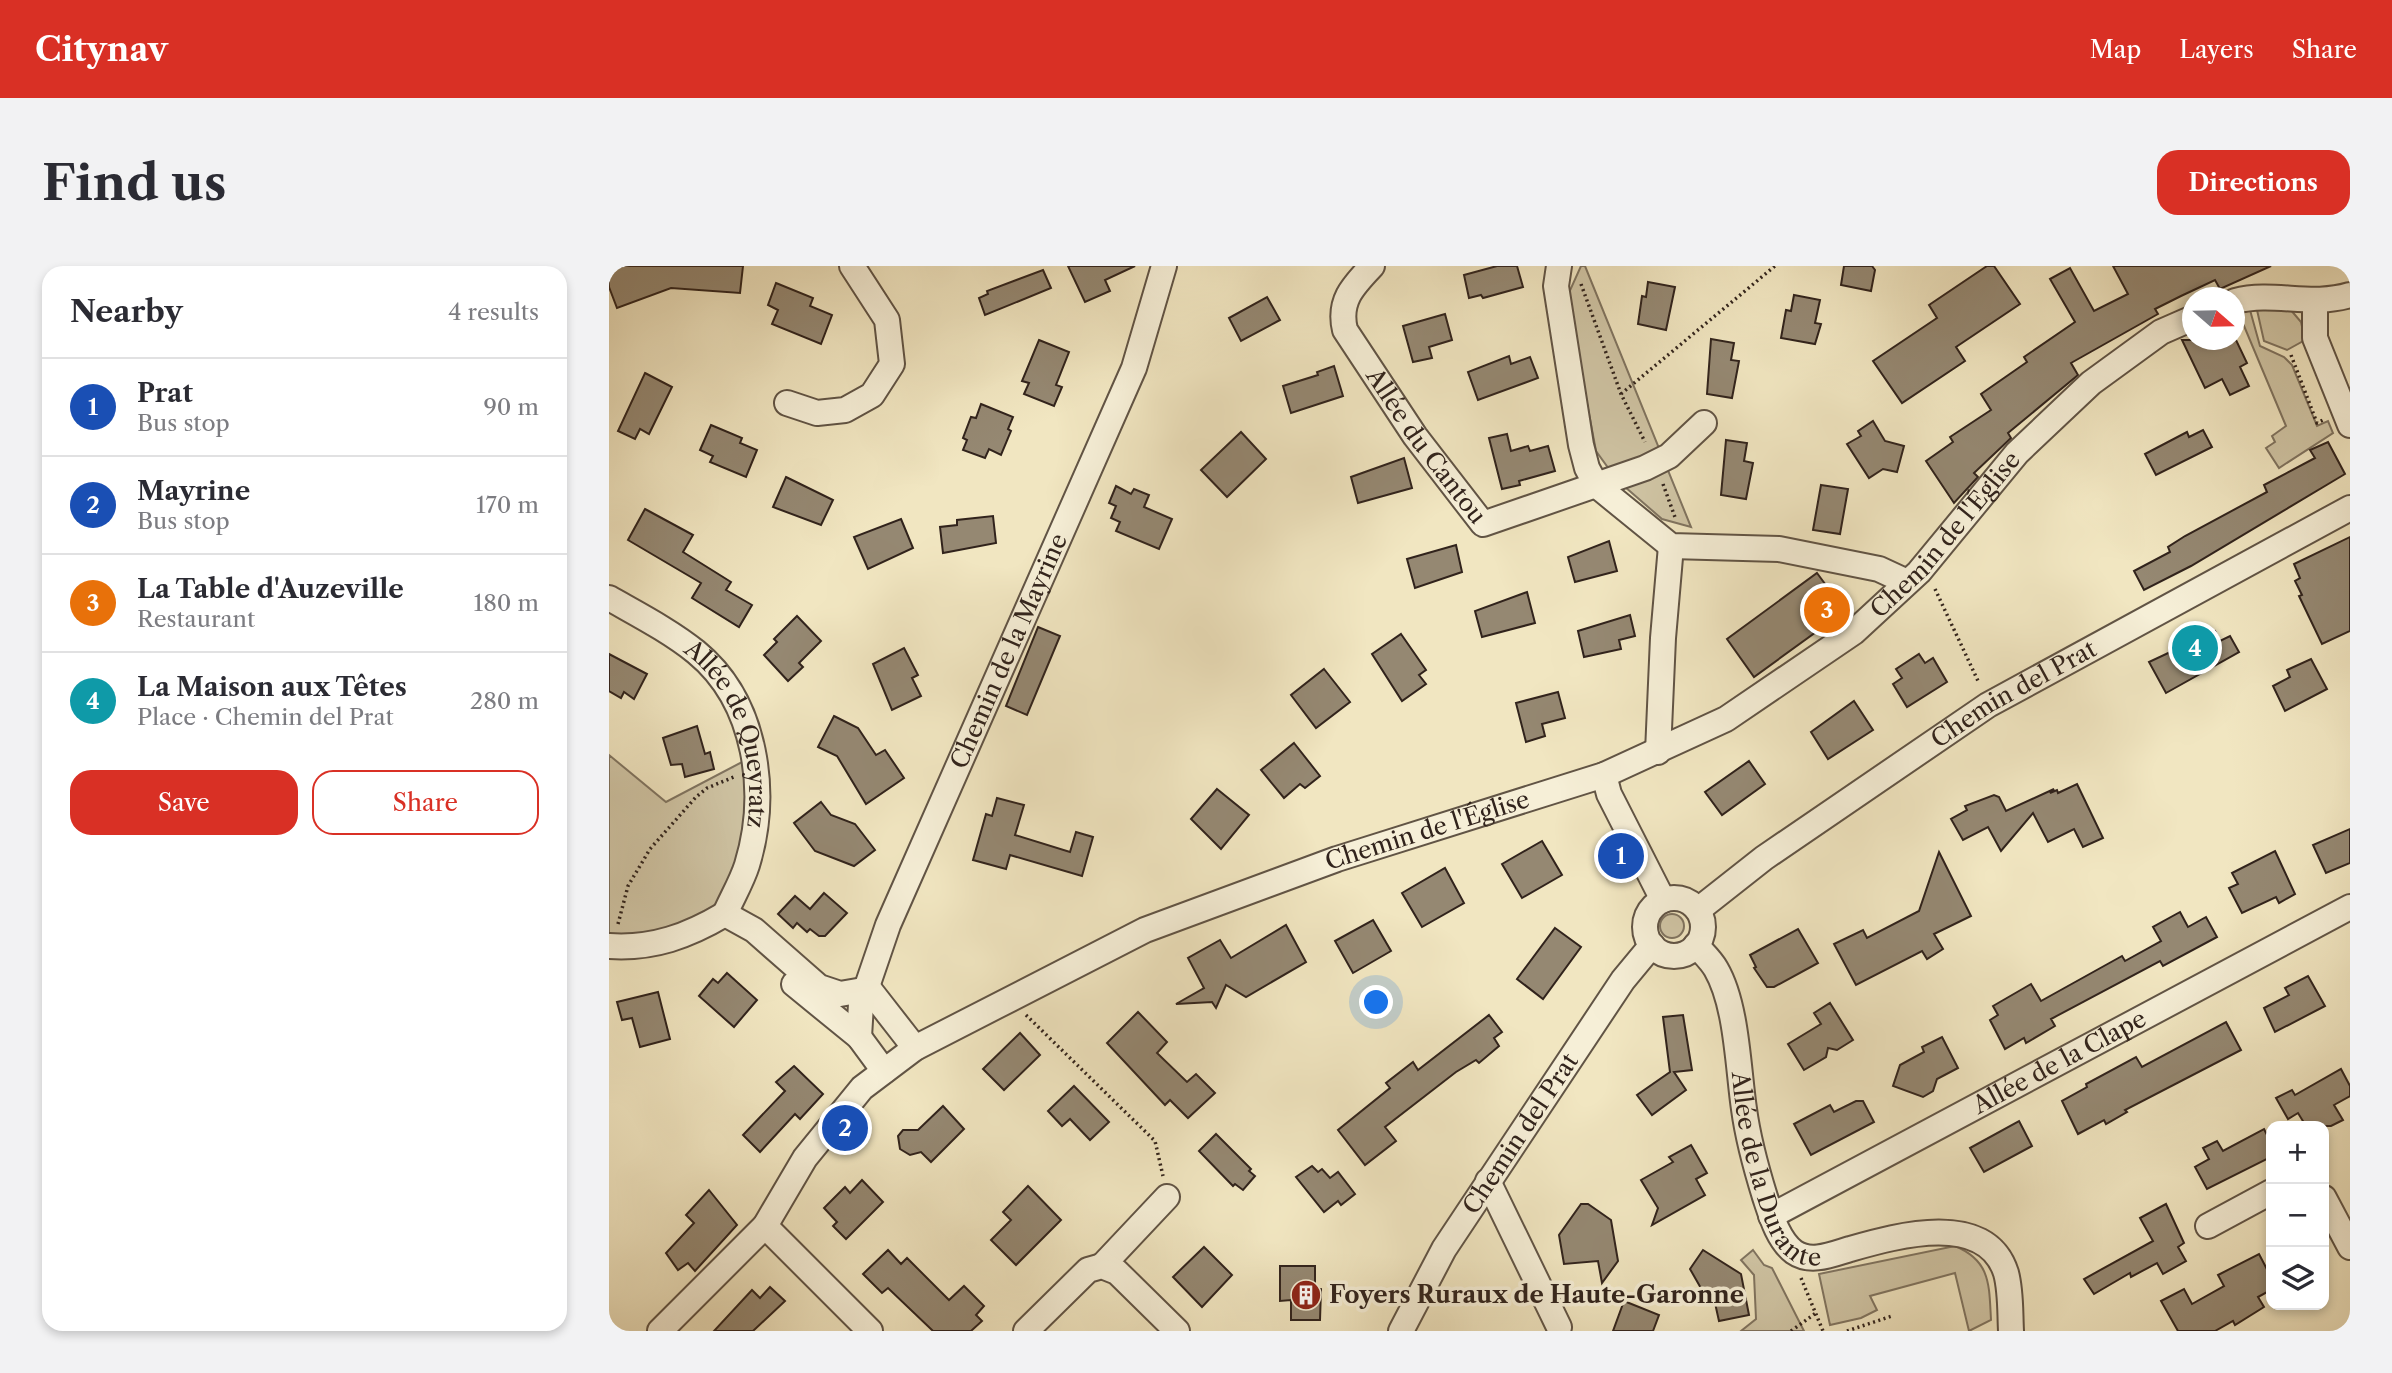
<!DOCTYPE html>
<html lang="en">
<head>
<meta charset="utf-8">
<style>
  :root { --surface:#fff; --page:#f2f2f3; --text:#2b2b33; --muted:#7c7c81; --line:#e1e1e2; --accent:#d93025 }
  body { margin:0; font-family:"Libre Caslon Text",serif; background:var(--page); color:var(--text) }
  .controls { position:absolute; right:21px; bottom:21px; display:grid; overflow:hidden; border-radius:14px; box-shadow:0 4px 10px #0003 }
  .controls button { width:63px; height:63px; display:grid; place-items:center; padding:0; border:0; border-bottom:2px solid var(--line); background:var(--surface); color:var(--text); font:35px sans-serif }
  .compass { position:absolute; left:1573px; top:21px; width:63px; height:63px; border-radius:50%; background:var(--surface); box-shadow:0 4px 10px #0003; rotate:110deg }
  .you { position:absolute; left:768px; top:737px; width:24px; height:24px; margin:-18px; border:5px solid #fff; border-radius:50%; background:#1a73e8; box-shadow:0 0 0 10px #1a73e833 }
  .badge { display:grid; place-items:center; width:46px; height:46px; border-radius:50%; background:var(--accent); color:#fff; font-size:23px; font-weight:700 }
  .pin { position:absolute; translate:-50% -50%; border:4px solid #fff; box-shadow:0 2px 7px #0006 }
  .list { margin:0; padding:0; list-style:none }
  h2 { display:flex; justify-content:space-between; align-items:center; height:91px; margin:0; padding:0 28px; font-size:30px }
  h2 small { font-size:23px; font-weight:400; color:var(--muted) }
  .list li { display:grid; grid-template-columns:46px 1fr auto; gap:21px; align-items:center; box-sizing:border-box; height:98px; padding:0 28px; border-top:2px solid var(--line) }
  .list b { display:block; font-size:26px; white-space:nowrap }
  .list p { margin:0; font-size:23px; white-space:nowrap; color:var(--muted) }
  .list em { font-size:23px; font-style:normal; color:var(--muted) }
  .actions { display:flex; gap:14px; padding:21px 28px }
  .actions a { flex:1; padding:16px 0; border:2px solid var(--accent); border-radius:21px; text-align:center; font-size:24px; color:var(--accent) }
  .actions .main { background:var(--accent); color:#fff }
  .icon { flex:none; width:38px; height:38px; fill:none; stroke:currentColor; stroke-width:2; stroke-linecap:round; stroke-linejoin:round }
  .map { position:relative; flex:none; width:1741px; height:1065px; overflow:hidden; border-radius:21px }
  header { display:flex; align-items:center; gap:42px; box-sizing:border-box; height:98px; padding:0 35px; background:var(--accent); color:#fff }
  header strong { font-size:33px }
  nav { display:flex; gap:38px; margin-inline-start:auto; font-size:24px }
  .intro { display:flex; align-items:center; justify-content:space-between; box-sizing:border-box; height:168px; padding:0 42px }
  h1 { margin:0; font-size:49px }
  .button { padding:18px 32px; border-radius:21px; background:var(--accent); color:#fff; font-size:24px; font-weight:700 }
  main { display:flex; gap:42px; padding:0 42px }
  aside { flex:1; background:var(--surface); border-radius:21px; box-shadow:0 4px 10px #0003 }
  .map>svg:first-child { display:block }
  .green { fill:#d0c5a5; stroke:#807460; stroke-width:2 }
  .building { fill:#958872; stroke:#31231c; stroke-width:2 }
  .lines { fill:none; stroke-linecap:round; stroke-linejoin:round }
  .minor-casing { stroke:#615445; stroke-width:28 }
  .path { stroke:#31231c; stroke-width:3.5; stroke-dasharray:2 3.5; stroke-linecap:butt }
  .minor { stroke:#f6efd7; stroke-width:24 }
  .labels { text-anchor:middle; stroke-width:7; stroke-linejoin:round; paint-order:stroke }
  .street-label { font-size:24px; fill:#31231c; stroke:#f6efd7 }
  .poi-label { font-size:24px; font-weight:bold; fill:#31231c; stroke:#f6efd7; text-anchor:start }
</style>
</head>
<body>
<header>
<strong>Citynav</strong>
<nav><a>Map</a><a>Layers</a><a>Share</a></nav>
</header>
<div class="intro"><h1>Find us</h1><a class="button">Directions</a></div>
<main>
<aside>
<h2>Nearby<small>4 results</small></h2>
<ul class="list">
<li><span class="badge" style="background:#1a4fb4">1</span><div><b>Prat</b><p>Bus stop</p></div><em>90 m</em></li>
<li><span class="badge" style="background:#1a4fb4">2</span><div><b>Mayrine</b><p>Bus stop</p></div><em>170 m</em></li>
<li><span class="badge" style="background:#e8710a">3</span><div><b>La Table d'Auzeville</b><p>Restaurant</p></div><em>180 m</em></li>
<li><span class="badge" style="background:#0f9aa8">4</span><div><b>La Maison aux Têtes</b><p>Place · Chemin del Prat</p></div><em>280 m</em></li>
</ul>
<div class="actions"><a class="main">Save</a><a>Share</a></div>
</aside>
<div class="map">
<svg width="1741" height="1065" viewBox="0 0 1741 1065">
  <rect width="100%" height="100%" fill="#f1e6c1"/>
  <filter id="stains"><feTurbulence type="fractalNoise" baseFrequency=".00286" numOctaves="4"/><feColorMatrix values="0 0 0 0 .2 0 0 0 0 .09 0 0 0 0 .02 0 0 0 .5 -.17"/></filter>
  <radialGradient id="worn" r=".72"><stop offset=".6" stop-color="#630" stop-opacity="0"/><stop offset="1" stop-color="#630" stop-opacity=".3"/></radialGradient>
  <g class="green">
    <polygon points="972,0 976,0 1082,261 1053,253 1008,214 987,185 958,31"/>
    <polygon points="1681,43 1692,56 1696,74 1678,84 1655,75 1648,44"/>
    <polygon points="1641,44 1651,80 1675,91 1683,99 1708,160 1719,155 1724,167 1670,202 1657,182 1666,176 1663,170 1677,160 1630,48"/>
    <polygon points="0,489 57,536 133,496 143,514 133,591 106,643 51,668 0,671"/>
    <circle cx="1063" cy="660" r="12"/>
    <path d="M1346 980C1382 995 1380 1019 1382 1054L1360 1065 1346 1007 1261 1030 1268 1044 1252 1052 1221 1059 1210 1008Z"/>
    <polygon points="1144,984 1155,999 1163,1002 1195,1065 1132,1065 1147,1053 1145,1009 1132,994"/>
  </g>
  <g class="building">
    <polygon points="14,0 134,0 131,27 62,22 8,42 0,21 0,5"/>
    <polygon points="459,0 526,0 496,14 501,25 476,36"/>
    <polygon points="888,0 908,0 914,21 874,32 872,29 860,32 855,9"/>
    <polygon points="1235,0 1263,0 1266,4 1262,25 1232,19"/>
    <polygon points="1378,0 1385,0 1411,38 1347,81 1356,95 1293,137 1264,95 1328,52 1320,39"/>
    <polygon points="1504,0 1662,0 1611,23 1606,14 1572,30 1546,43 1549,48 1462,97 1469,109 1399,167 1402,172 1365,207 1369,211 1345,237 1317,195 1344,176 1341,171 1382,144 1372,128 1418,96 1415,91 1466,56 1441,13 1461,2 1485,45 1519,28"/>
    <polygon points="434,4 442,22 376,49 370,32 379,28 378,25"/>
    <polygon points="1039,16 1066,21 1057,64 1029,58 1033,30 1037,31"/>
    <polygon points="167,17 204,32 201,40 223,49 212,78 163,58 169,44 159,39"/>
    <polygon points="1185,29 1211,34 1206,57 1212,58 1206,78 1172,72 1177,44 1182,45"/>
    <polygon points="658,31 671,54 632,75 620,52"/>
    <polygon points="836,48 843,74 820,81 823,92 804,96 794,60"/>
    <polygon points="1102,73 1125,77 1122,94 1130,95 1123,132 1098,128"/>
    <polygon points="430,74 460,86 447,119 453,121 445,140 415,128 420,117 413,115"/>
    <polygon points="1573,74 1594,74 1598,81 1613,74 1627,74 1638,97 1631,101 1640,120 1621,129 1613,113 1596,122"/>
    <polygon points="900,90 902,98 921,91 929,112 869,134 859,106"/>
    <polygon points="725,100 734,130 682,147 674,120 709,109 708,106"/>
    <polygon points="36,107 63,121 40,168 31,163 26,173 9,165"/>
    <polygon points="372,138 404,151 399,163 402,165 392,189 380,183 376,192 354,184 358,174 354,172 362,151 367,152"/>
    <polygon points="1264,155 1276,175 1295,180 1288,206 1274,203 1260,212 1238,178 1252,170 1249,165"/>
    <polygon points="102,159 133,172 131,177 148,184 137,211 101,196 104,190 91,184"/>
    <polygon points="1594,164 1603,181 1547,209 1536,188 1578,166 1580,171"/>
    <polygon points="632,166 657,193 618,231 592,204"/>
    <polygon points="898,168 902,185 919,180 921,185 939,180 946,205 910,215 911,219 893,223 880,172"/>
    <polygon points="1117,174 1138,177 1135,195 1144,197 1137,233 1112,229"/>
    <polygon points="1719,176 1736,208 1582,300 1535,324 1525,305 1561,286 1559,281 1576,270 1658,226 1655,219 1706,192 1701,184"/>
    <polygon points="795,192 803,222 749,237 742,211"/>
    <polygon points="177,211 224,234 212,259 164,241"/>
    <polygon points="1212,219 1239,223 1231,268 1204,264"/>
    <polygon points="507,220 522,228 525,223 540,229 535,241 563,253 550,283 507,265 511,256 502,252 507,240 500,237"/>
    <polygon points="36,243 84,269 74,286 122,316 117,324 143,339 130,361 83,332 92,317 19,274"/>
    <polygon points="384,250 387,277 334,287 331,261 348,259 348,254"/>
    <polygon points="292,253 304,282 259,303 245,271"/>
    <polygon points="1741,271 1741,365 1713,378 1690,330 1693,329 1686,315 1691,312 1685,298"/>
    <polygon points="1000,275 1008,305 966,316 959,291"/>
    <polygon points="847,279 853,306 806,322 798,293"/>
    <polygon points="1208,307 1236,345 1145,411 1118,373"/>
    <polygon points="918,326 926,357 873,371 866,345"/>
    <polygon points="1021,349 1026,370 1010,374 1012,383 975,391 969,365"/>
    <polygon points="188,350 212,375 190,397 194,401 179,415 155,389 168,376 165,373"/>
    <polygon points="429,361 451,370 418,449 397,440"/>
    <polygon points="1606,365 1611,375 1621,370 1630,386 1557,427 1540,396"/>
    <polygon points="792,368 817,404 810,409 817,418 793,435 763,388"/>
    <polygon points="295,382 309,409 303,412 312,430 283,444 264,398"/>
    <polygon points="0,388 38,408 25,433 15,426 12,432 0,425"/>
    <polygon points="1310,388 1316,397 1324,392 1338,416 1298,441 1284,418 1293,412 1287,403"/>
    <polygon points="1702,393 1718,423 1676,445 1664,420 1681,411 1678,404"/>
    <polygon points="715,403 741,436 707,462 682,429"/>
    <polygon points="949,426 956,452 933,458 936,470 917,476 907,437"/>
    <polygon points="1245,435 1264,464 1219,493 1202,466"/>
    <polygon points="225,450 249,462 267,489 276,484 295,512 257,538 228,490 209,481"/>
    <polygon points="88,460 96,488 101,486 105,503 76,511 73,498 62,499 54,472"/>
    <polygon points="685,477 711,510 696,522 691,518 675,532 652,504"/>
    <polygon points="1140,495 1156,518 1113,549 1096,526"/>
    <polygon points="1468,518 1494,572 1474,581 1465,563 1439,576 1424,547 1392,585 1379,561 1354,574 1342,553 1358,544 1356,540 1385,529 1390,531 1397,545 1445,523 1441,527 1448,524 1449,527"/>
    <polygon points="608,523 640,549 612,583 582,553"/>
    <polygon points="388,532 415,539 406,569 461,586 467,566 484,571 473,610 401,589 397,603 364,594 377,548 383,550"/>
    <polygon points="212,536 222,549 246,558 266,584 245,600 206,585 185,557"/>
    <polygon points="1741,563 1741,597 1717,607 1704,579"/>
    <polygon points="933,575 953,609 913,632 893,598"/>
    <polygon points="1666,585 1686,628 1670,637 1667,631 1633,647 1620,622 1629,618 1623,607"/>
    <polygon points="1330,586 1362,650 1325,668 1334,683 1318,693 1313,685 1247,719 1225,678 1254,664 1258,672 1310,645"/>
    <polygon points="836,602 855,637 813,661 793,627"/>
    <polygon points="215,627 238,647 216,670 210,670 201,663 198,666 188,657 184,662 169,648 186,630 201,643"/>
    <polygon points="1571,646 1579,661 1597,651 1608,671 1554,700 1551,695 1442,753 1446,760 1417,777 1415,772 1396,783 1381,754 1389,749 1384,740 1422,718 1432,735 1513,690 1516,695 1552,675 1544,661"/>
    <polygon points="764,654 782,685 744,707 726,675"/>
    <polygon points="677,659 697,696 637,731 617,719 607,742 603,736 567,738 595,722 579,692 611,674 622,692"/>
    <polygon points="946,662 972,681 934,733 908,713"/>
    <polygon points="1189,663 1209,697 1165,721 1158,721 1145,702 1147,701 1141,689"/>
    <polygon points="118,707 148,734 125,761 90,730 104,713 109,717"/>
    <polygon points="1699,710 1716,740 1666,766 1655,742 1680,729 1676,722"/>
    <polygon points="49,726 61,773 31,781 23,752 13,754 8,736"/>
    <polygon points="1221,737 1244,774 1228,784 1219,782 1217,791 1195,804 1179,778 1212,758 1205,747"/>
    <polygon points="529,746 558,776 548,787 578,816 587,808 606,827 579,852 561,834 556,839 498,777"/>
    <polygon points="880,749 893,766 885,772 890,780 870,797 867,794 847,806 776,861 787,875 756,899 729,864 781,822 777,817 804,796 809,804"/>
    <polygon points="1074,749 1083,804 1065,806 1077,824 1043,849 1028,829 1061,806 1054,751"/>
    <polygon points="1617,756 1632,784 1516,844 1518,846 1497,858 1495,854 1469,868 1453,835 1478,821 1477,818 1527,791 1533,801"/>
    <polygon points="411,767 431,789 395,824 374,803"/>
    <polygon points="1333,771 1349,802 1328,813 1324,825 1314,831 1284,820 1291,799 1315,786 1313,781"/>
    <polygon points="185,800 214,828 191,853 186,848 151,886 134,869 176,825 167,816"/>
    <polygon points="1732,803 1741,820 1741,830 1725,839 1734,854 1722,860 1697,860 1689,847 1679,853 1667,832 1683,824 1686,829"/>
    <polygon points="465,820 500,856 481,874 461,853 453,860 439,845"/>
    <polygon points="1247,835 1254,835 1265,856 1202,889 1185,858 1221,839 1225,846"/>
    <polygon points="334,840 355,863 322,896 312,886 301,889 291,883 289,870 294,864 309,864"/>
    <polygon points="1410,855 1423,880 1375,906 1361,882"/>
    <polygon points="1655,863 1662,877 1662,891 1598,923 1586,901 1600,893 1594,882 1608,875 1614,885"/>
    <polygon points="607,868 642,903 640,905 646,910 634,924 626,918 624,920 590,885"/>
    <polygon points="1082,879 1098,907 1087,913 1096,929 1043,959 1049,942 1032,914 1064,896 1060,891"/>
    <polygon points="703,900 709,906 713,903 721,912 729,906 746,928 732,939 729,935 715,946 687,911"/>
    <polygon points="253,914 274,936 237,973 224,960 228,956 215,942 236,921 241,927"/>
    <polygon points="419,920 452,954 407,999 382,974 402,954 394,946"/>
    <polygon points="100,924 128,959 86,1005 79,997 69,1004 57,987 85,957 77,949"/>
    <polygon points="972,938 979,938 1002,954 1009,995 993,1017 989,995 955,998 950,969"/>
    <polygon points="1557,938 1575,977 1569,981 1577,995 1554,1008 1548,997 1522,1011 1521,1007 1485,1028 1475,1013 1544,975 1531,952"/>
    <polygon points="595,981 623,1009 593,1041 564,1011"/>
    <polygon points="279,984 292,998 298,992 340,1034 355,1020 375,1040 367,1049 373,1055 362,1065 324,1065 279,1022 273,1027 254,1008"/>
    <polygon points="1094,984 1132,1008 1140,1049 1110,1055 1106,1037 1097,1031 1081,1003"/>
    <polygon points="1650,988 1662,1011 1662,1024 1649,1031 1655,1041 1626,1059 1624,1055 1606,1065 1569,1065 1552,1035 1575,1023 1583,1038 1615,1020 1609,1009"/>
    <polygon points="671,1000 706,1000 706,1022 712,1023 711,1054 682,1054 682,1034 671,1035"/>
    <polygon points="161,1021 176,1035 144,1065 105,1065 143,1024 151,1032"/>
    <polygon points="1015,1035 1050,1049 1044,1065 1004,1065"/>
  </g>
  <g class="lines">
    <g class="minor-casing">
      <g id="minor">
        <path id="s1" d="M763 0C744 20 729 35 736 64L806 170 874 258 1036 202 1060 190 1095 157"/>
        <polyline points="950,0 947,20 972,179 978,202 987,219 1062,280 1170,283 1270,303 1298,316"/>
        <path d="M1626 35C1665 25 1702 41 1741 29"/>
        <polyline points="1706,36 1706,72 1741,159"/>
        <polyline points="178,137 208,147 236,144 263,129 283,98 278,54 243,0"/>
        <path id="s2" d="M0 332C28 348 61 365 87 386 148 436 160 527 138 599 133 615 123 632 116 648"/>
        <polyline points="1049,486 1054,372 1062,280"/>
        <polyline points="995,509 1000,528 1054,634"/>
        <circle cx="1065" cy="661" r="29"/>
        <path id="s3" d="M1089 644 1155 592 1379 439 1741 242"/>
        <polyline points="116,648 145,664 210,721 231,728 260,723 306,782"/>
        <path id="s4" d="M1087 679C1093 686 1102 694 1107 703 1128 739 1129 802 1135 843 1139 873 1147 902 1156 931 1162 949 1169 974 1185 986 1202 998 1224 988 1241 983 1287 970 1377 944 1397 1007 1402 1025 1401 1046 1402 1065"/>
        <path d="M0 680C44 683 79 670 116 648"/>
        <polyline points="185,718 250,771 275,805"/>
        <path id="s5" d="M250 771 252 738 279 659 525 102 555 0"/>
        <polyline points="879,915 950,1061"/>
        <polyline points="1715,932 1741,981"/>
        <path id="s6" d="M1162 950 1741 641"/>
        <polyline points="156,960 261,1065"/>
        <polyline points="1599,960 1662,926"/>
        <polyline points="493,1000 558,931"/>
        <path id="s7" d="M51 1065 156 960 196 892 253 822 306 782 536 664 728 593 995 509 1117 453 1245 366 1310 306 1408 187 1482 117 1552 66 1584 52"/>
        <polyline points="417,1065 479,1004 493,1000 508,1006 568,1065"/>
        <path id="s8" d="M792 1065 835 983 1014 714 1043 679"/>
      </g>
    </g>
    <g class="path">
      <polyline points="972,18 1012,128 1036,176"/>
      <polyline points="1682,89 1708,157 1716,153"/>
      <polyline points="1012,128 1166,0"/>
      <polyline points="1054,218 1067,254"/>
      <polyline points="1326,323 1370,417"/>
      <polyline points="9,658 19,620 41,583 87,531 98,522 125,511"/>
      <polyline points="417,749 546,875 554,910"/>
      <polyline points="1192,1012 1214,1065"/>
      <polyline points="1182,1065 1207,1047"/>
      <polyline points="1238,1065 1283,1050"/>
    </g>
    <use href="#minor" class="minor"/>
  </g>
  <defs>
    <g id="building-disc" transform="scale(1.575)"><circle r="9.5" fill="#8f2418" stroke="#f6efd7"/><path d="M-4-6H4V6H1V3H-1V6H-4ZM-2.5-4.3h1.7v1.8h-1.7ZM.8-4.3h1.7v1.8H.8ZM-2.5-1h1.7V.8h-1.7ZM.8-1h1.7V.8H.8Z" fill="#fff"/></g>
  </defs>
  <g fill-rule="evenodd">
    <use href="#building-disc" x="697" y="1029"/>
  </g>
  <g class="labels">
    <g class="street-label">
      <text dy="8" stroke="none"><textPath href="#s1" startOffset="215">Allée du Cantou</textPath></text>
      <text dy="8" stroke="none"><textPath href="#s7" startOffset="1550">Chemin de l'Église</textPath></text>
      <text dy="8" stroke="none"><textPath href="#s5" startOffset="416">Chemin de la Mayrine</textPath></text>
      <text dy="8" stroke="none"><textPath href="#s3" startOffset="383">Chemin del Prat</textPath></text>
      <text dy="8" stroke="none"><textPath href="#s2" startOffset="194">Allée de Queyratz</textPath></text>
      <text dy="8" stroke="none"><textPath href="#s7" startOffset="942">Chemin de l'Église</textPath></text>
      <text dy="8" stroke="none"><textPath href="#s6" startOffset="327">Allée de la Clape</textPath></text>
      <text dy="8" stroke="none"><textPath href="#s8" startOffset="231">Chemin del Prat</textPath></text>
      <text dy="8" stroke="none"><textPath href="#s4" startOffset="247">Allée de la Durante</textPath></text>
    </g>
    <g class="poi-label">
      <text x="720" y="1037">Foyers Ruraux de Haute-Garonne</text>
    </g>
  </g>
  <rect width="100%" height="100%" filter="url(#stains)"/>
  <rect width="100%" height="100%" fill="url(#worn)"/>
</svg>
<div class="controls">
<button>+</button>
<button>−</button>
<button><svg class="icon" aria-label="layers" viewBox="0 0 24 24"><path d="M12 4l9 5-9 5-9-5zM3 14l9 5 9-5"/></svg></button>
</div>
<svg class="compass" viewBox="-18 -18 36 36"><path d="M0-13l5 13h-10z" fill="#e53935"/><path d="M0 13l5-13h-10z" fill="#7c7c81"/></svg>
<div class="you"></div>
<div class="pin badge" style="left:1012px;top:590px;background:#1a4fb4">1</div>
<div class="pin badge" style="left:236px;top:862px;background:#1a4fb4">2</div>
<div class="pin badge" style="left:1218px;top:344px;background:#e8710a">3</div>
<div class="pin badge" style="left:1586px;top:382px;background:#0f9aa8">4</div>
</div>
</main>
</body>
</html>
